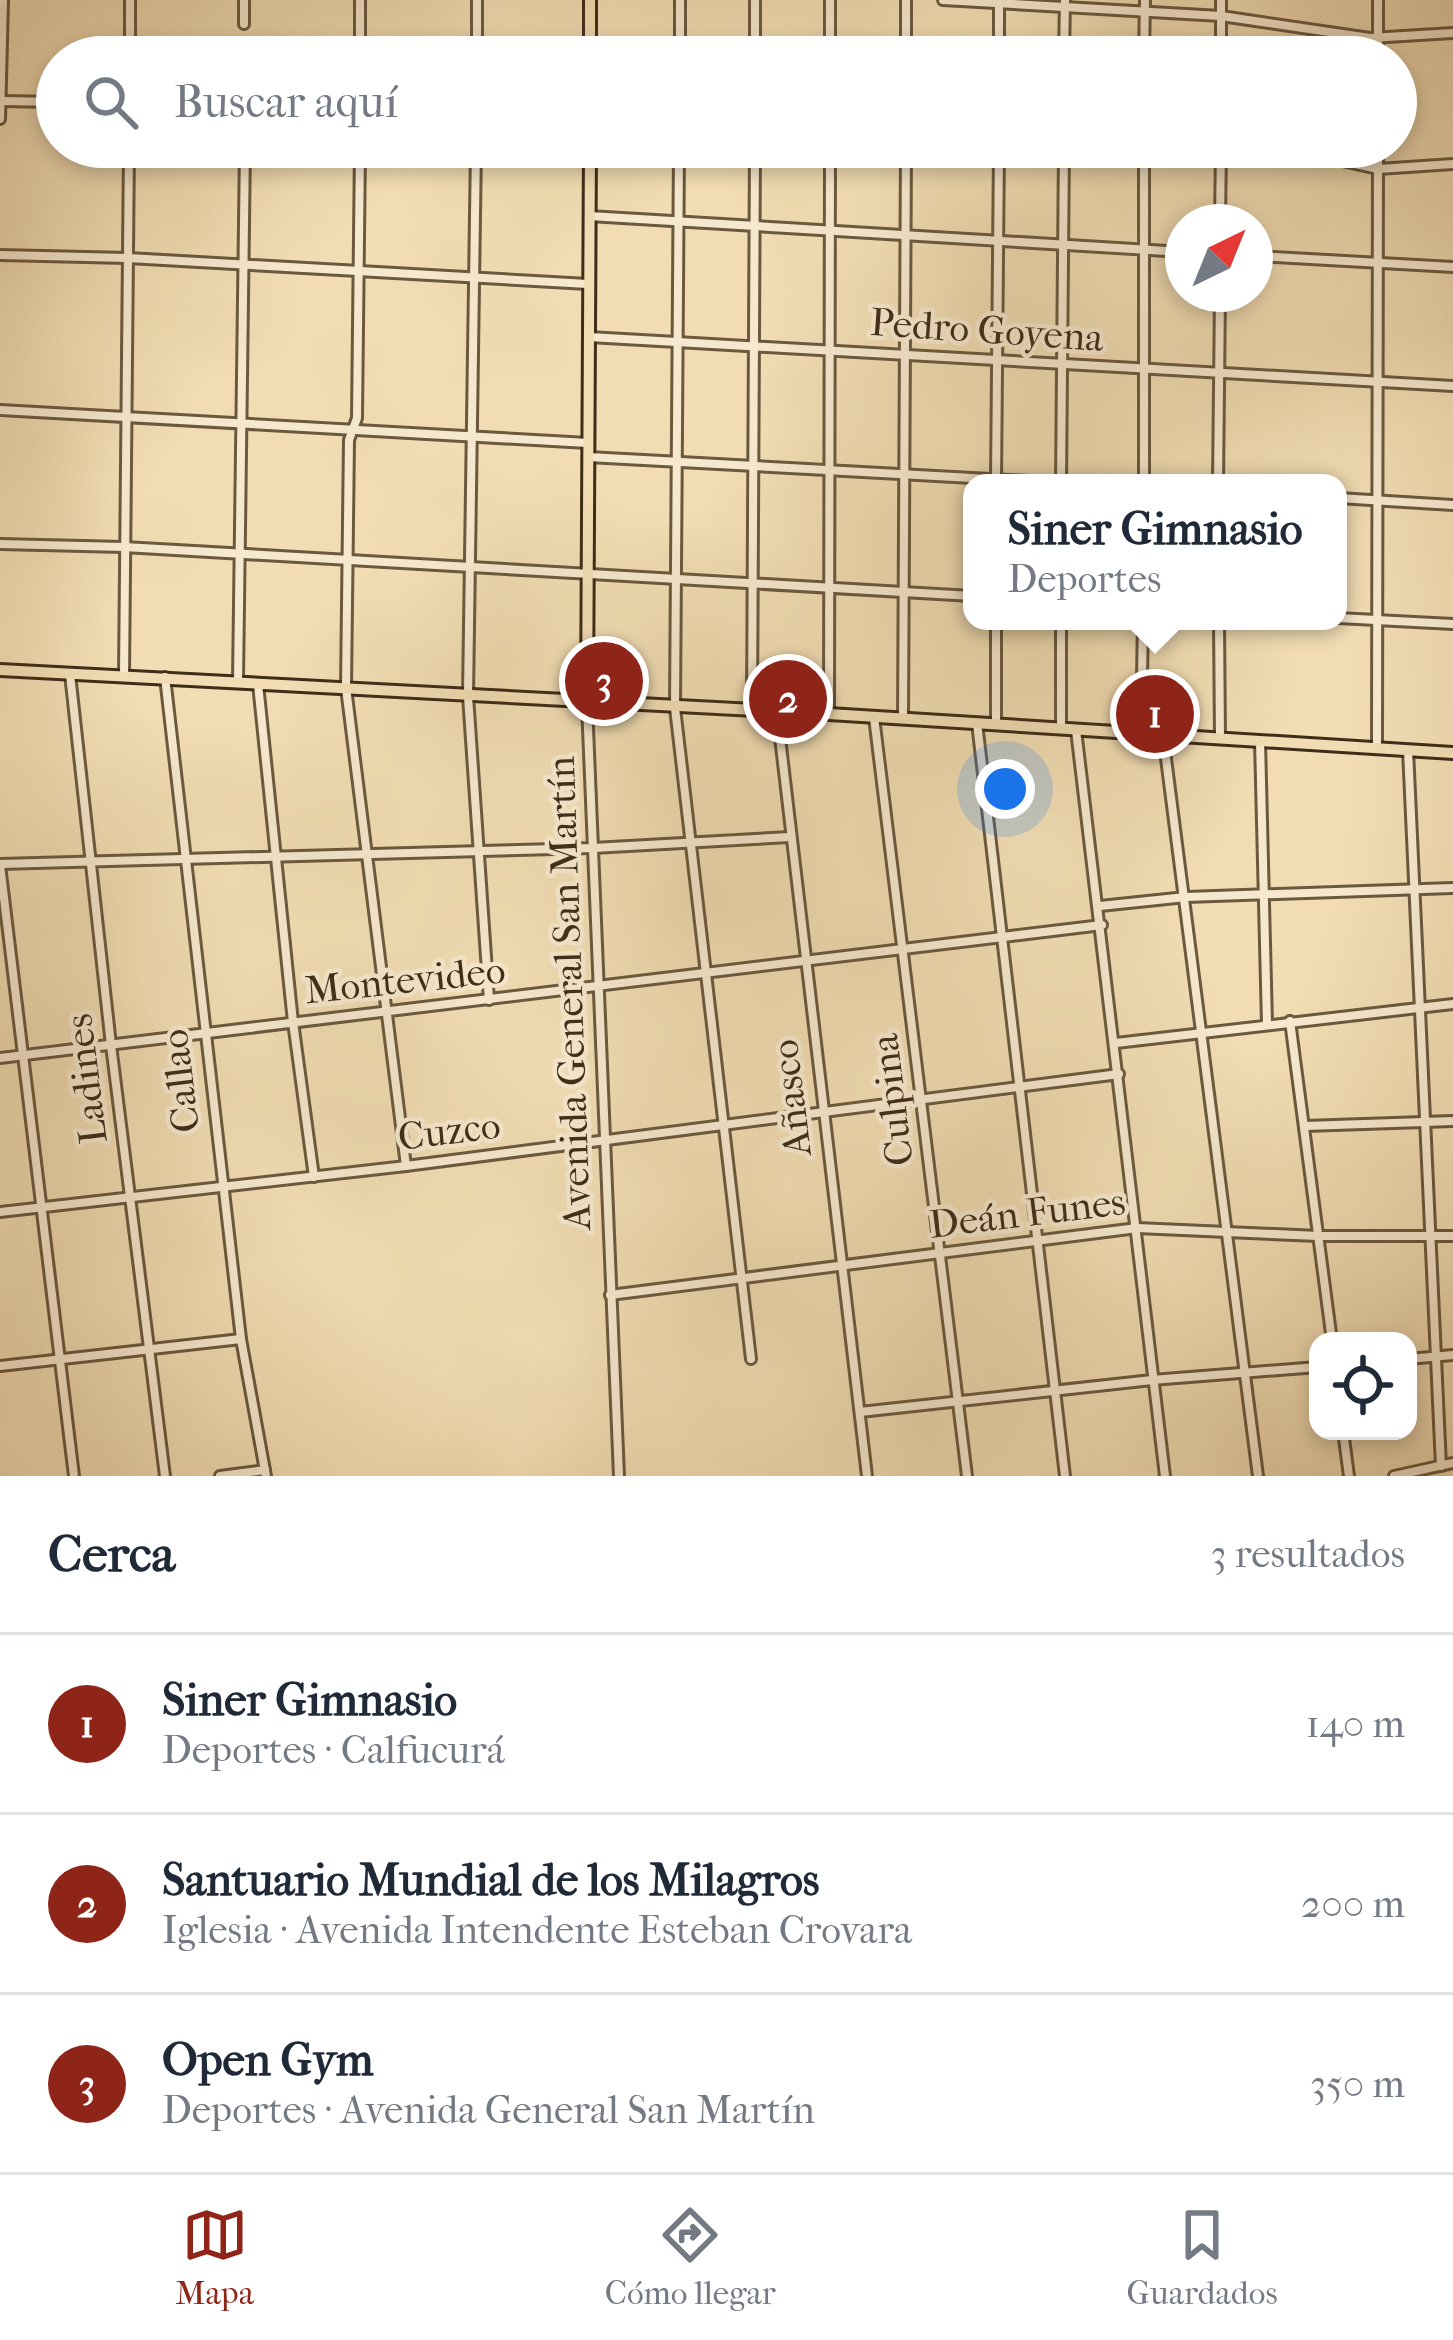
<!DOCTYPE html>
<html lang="es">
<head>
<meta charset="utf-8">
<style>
  :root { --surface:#fff; --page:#f6f6f7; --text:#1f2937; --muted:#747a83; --line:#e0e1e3; --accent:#8f2418 }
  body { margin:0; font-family:"IM FELL French Canon",serif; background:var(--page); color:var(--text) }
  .controls { position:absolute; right:36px; bottom:36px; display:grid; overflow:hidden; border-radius:24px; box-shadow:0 6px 18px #0003 }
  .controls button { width:108px; height:108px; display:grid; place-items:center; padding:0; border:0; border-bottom:3px solid var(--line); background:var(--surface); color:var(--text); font:60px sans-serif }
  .compass { position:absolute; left:1165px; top:204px; width:108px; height:108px; border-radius:50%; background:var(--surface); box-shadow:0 6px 18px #0003; rotate:43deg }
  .you { position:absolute; left:1005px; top:789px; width:42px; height:42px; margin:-30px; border:9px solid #fff; border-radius:50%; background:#1a73e8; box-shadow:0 0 0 18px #1a73e833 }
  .badge { display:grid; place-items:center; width:78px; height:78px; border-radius:50%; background:var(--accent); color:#fff; font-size:39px; font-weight:700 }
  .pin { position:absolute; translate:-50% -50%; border:6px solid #fff; box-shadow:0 3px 12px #0006 }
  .popup { position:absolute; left:963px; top:474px; width:384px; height:156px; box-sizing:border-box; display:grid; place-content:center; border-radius:24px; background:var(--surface); filter:drop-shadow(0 3px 9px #0005); font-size:39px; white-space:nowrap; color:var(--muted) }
  .popup b { font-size:45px; color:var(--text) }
  .popup::after { content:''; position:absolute; left:50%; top:100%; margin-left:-24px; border:24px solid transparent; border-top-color:var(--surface) }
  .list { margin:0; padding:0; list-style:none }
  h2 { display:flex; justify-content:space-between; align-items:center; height:156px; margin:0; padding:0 48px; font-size:51px }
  h2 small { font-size:39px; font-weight:400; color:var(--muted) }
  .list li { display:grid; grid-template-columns:78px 1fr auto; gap:36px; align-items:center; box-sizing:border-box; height:180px; padding:0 48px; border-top:3px solid var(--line) }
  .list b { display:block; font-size:45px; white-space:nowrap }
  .list p { margin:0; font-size:39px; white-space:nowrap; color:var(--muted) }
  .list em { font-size:39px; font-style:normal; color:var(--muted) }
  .icon { flex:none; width:66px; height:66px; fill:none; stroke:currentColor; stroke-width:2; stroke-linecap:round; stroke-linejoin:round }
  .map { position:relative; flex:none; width:1453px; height:1476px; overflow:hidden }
  .search { position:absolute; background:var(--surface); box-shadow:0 6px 18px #0003; left:36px; right:36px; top:36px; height:132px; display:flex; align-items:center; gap:30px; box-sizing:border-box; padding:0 42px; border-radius:66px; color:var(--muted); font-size:45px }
  .sheet { height:696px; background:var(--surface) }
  nav { display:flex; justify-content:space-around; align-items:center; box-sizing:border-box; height:168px; border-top:3px solid var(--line); background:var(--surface); font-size:33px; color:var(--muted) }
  nav a { display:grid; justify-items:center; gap:6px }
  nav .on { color:var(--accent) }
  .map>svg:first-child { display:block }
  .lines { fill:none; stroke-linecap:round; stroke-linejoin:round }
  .minor-casing { stroke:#6b593e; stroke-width:14 }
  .major-casing { stroke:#3e2d17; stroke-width:16 }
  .minor { stroke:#f6e8ce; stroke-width:8 }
  .major { stroke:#f1dcb3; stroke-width:10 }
  .labels { text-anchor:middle; stroke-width:9; stroke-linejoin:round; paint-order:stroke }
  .street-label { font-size:39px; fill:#3e2d17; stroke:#f6e8ce }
</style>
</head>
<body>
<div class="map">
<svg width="1453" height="1476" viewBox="0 0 1453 1476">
  <rect width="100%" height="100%" fill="#f1dcb3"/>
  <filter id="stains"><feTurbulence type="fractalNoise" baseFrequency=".00167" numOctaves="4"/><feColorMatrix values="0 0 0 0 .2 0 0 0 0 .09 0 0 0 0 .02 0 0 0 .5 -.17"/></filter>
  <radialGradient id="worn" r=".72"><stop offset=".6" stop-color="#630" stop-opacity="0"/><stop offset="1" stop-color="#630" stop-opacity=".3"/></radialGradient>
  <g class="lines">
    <g class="minor-casing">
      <g id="minor">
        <polyline points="360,0 360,57"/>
        <polyline points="680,0 680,57"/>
        <polyline points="755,0 755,57"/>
        <polyline points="943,0 1221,16 1370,38 1453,33"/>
        <polyline points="1221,0 1221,57"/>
        <polyline points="999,5 999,57"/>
        <polyline points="244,24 244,0"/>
        <polyline points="130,57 130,0"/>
        <polyline points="477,57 477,0"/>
        <polyline points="830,57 830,0"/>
        <polyline points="906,57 906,0"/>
        <polyline points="1064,57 1065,0"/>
        <polyline points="1144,57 1145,0"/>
        <polyline points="1378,57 1378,0"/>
        <polyline points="1,101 57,102"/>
        <polyline points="0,119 3,0"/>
        <polyline points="360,147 357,418 349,440 346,688 406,1166"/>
        <polyline points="476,147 468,696 489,1000"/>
        <polyline points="679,147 675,708 751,1359"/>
        <polyline points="1280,147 1378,169 1453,164"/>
        <polyline points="589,216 1183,252"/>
        <polyline points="1220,222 1221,147"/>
        <polyline points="0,255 128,258 588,284"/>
        <polyline points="1255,256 1453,267"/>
        <polyline points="589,337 1453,386"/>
        <polyline points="0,410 588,443"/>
        <polyline points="588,457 1066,483"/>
        <polyline points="996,482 999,147"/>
        <polyline points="1061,483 1064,147"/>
        <polyline points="1144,483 1144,147"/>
        <polyline points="1218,483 1220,294"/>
        <polyline points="1338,498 1453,505"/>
        <polyline points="0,544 124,547 972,596"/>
        <polyline points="1338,618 1453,624"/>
        <polyline points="1061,621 1061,729"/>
        <polyline points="1219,621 1220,739"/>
        <polyline points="70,674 111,1045 165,1476"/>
        <polyline points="124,676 129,147"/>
        <polyline points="165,677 241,1339 266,1476"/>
        <polyline points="238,681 245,147"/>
        <polyline points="258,684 293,1022 314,1177"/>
        <polyline points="587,704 619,1476"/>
        <polyline points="752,709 755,147"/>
        <polyline points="777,712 867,1476"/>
        <polyline points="829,714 830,147"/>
        <polyline points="874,717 967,1476"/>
        <polyline points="903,719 906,147"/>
        <polyline points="977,723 1065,1476"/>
        <polyline points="996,725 996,621"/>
        <polyline points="1076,730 1165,1476"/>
        <polyline points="1141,734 1143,621"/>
        <polyline points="1163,735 1258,1476"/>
        <polyline points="1260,741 1267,1024"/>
        <polyline points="1377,749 1378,147"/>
        <polyline points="1408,750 1441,1466"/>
        <polyline points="0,864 593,848 790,837"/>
        <polyline points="0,865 74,1476"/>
        <polyline points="1100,906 1186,897 1453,888"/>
        <polyline points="1290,1021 1332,1341"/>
        <polyline points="1116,1043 1453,1004"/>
        <polyline points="0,1058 1102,925"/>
        <polyline points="1305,1126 1453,1121"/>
        <polyline points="0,1212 406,1166 1119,1074"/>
        <polyline points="610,1295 1137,1228 1318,1236 1453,1236"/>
        <polyline points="1408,1359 1453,1355"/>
        <polyline points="0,1366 241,1339"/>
        <polyline points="860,1412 1152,1380 1318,1367"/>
        <polyline points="1343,1431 1349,1476"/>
        <polyline points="220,1476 265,1470"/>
        <polyline points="1394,1476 1453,1463"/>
      </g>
    </g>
    <g class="major-casing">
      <g id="major">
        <polyline points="590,57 590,0"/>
        <polyline points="0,670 829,714 1453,753"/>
        <polyline points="587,704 590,147"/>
      </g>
    </g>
    <use href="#minor" class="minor"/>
    <use href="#major" class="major"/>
  </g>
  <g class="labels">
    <g class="street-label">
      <text transform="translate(987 329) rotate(4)" y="14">Pedro Goyena</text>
      <text transform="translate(405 979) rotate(-6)" y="14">Montevideo</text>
      <text transform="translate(568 993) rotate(-92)" y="14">Avenida General San Martín</text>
      <text transform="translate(85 1079) rotate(-97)" y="14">Ladines</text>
      <text transform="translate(179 1081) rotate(-97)" y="14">Callao</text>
      <text transform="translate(790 1098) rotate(-97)" y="14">Añasco</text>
      <text transform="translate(891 1100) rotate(-97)" y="14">Culpina</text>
      <text transform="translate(449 1130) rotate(-7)" y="14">Cuzco</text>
      <text transform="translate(1027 1212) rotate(-7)" y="14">Deán Funes</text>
    </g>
  </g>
  <rect width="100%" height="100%" filter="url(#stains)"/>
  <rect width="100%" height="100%" fill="url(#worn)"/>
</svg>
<div class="controls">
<button><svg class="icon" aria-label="locate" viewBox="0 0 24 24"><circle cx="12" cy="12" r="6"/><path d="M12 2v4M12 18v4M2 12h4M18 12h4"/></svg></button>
</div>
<svg class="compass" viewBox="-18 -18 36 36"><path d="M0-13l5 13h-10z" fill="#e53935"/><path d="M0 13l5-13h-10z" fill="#747a83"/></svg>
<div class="you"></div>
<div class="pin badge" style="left:1155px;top:714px">1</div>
<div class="popup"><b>Siner Gimnasio</b>Deportes</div>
<div class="pin badge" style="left:788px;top:699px">2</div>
<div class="pin badge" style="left:604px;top:681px">3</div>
<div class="search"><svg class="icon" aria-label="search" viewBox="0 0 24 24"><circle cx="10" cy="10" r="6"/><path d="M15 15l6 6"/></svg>Buscar aquí</div>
</div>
<section class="sheet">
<h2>Cerca<small>3 resultados</small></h2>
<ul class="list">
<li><span class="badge">1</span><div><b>Siner Gimnasio</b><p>Deportes · Calfucurá</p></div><em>140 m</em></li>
<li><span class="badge">2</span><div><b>Santuario Mundial de los Milagros</b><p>Iglesia · Avenida Intendente Esteban Crovara</p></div><em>200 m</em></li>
<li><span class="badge">3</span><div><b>Open Gym</b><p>Deportes · Avenida General San Martín</p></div><em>350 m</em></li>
</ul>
</section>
<nav>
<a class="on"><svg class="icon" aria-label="map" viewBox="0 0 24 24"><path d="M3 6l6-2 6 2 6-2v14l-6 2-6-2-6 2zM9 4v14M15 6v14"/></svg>Mapa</a>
<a><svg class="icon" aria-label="directions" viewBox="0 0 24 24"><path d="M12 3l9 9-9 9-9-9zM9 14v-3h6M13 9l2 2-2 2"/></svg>Cómo llegar</a>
<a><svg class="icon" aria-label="saved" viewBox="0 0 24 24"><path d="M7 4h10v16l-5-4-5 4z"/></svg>Guardados</a>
</nav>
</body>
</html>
